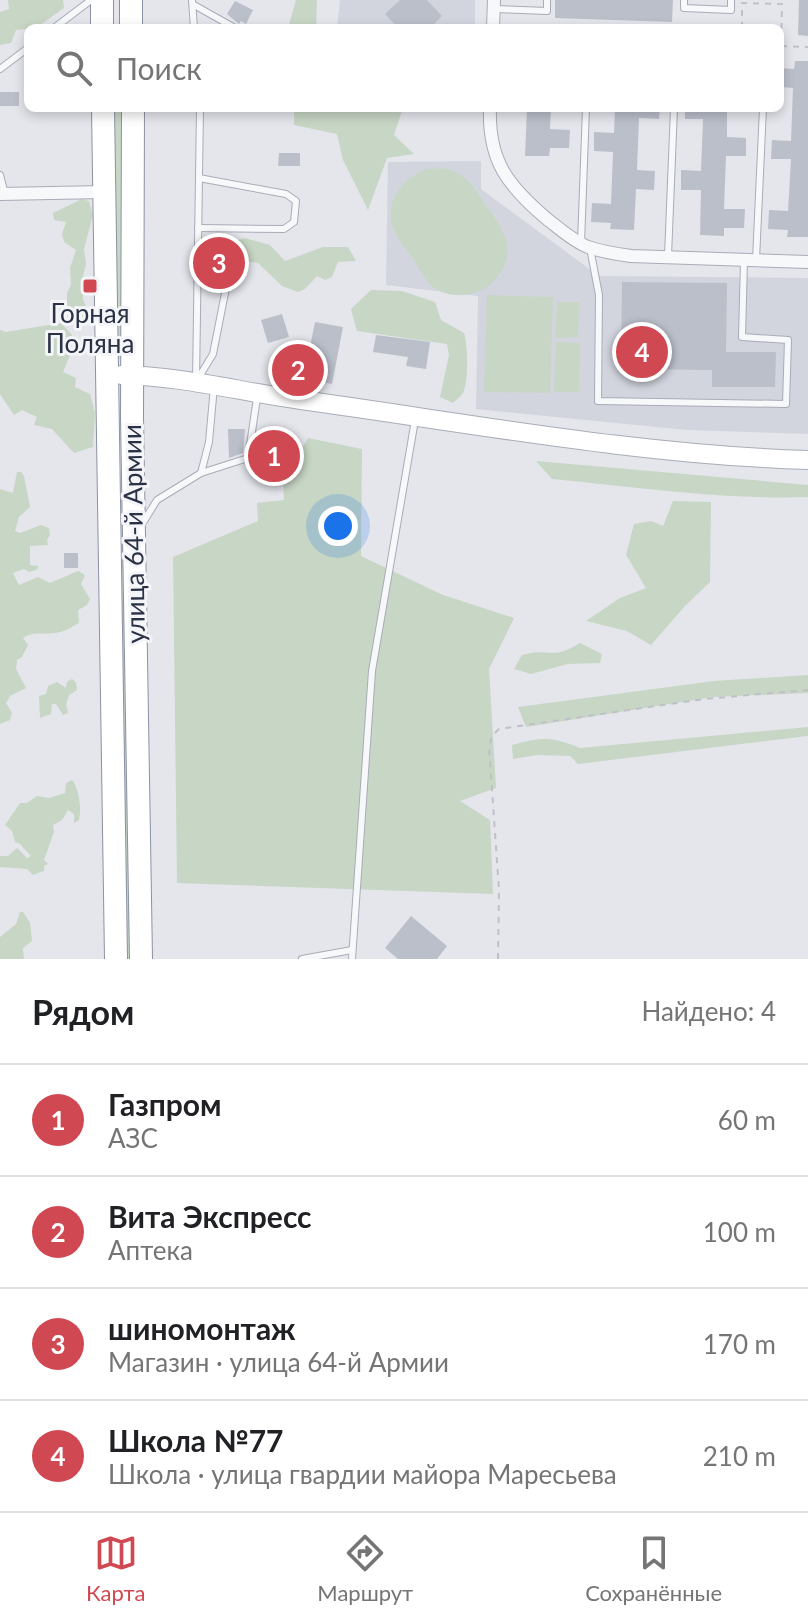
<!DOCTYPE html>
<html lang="ru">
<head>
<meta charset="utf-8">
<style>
  :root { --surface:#fff; --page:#f6f6f6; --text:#202124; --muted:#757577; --line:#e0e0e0; --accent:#d04952 }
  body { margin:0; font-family:Lato,sans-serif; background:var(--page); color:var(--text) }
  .you { position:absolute; left:338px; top:526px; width:28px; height:28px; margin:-20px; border:6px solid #fff; border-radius:50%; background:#1a73e8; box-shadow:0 0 0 12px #1a73e833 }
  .badge { display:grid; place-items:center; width:52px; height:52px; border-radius:50%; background:var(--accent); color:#fff; font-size:26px; font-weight:700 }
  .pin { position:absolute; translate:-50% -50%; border:4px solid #fff; box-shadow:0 2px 8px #0006 }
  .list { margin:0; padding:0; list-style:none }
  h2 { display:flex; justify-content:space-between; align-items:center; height:104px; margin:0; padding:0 32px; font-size:34px }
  h2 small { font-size:26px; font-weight:400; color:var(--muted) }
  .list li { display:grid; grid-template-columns:52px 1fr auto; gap:24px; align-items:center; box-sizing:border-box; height:112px; padding:0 32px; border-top:2px solid var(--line) }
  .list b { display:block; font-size:30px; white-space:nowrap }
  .list p { margin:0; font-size:26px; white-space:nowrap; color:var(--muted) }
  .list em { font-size:26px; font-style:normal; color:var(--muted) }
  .icon { flex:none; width:44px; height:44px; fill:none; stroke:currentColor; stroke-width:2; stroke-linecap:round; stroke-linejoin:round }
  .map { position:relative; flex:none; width:808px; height:959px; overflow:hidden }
  .search { position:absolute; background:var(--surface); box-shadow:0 4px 12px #0003; left:24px; right:24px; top:24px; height:88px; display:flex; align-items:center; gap:20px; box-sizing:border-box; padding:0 28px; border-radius:12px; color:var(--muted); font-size:30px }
  .sheet { height:552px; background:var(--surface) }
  nav { display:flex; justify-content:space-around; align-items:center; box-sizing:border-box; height:112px; border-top:2px solid var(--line); background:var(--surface); font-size:22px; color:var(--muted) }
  nav a { display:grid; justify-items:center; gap:4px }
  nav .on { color:var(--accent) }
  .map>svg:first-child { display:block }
  .built { fill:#d2d5de }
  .green { fill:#c8d6c5 }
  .building { fill:#bbbfca }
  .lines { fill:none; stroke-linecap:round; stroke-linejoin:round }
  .service-casing { stroke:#a9acb7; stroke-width:8 }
  .minor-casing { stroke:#a9acb7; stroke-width:14 }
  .secondary-casing { stroke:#a9acb7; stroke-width:20 }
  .trunk-casing { stroke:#8b92a3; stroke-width:24 }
  .path { stroke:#bec1c7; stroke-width:2; stroke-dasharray:6 6; stroke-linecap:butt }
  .service { stroke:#f7f8fa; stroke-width:6 }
  .minor { stroke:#f7f8fa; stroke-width:12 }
  .secondary { stroke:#fff; stroke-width:18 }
  .trunk { stroke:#fff; stroke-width:22 }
  .poi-dot { fill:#d04952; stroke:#f4f5f9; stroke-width:3 }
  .labels { text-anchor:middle; stroke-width:6; stroke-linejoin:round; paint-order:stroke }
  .poi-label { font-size:26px; fill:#2b3245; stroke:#f4f5f9 }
  .street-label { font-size:26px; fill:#2b3245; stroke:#f4f5f9 }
</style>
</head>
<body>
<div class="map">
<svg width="808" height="959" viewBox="0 0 808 959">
  <rect width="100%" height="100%" fill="#e4e6ec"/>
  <g class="built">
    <polygon points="340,0 475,0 475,28 337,28"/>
    <polygon points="481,161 481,189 599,276 808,278 808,434 687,430 476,409 478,296 386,285 388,162"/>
  </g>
  <g class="green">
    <polygon points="8,0 63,0 64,8 36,28 16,30 11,43 0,45 0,12 9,9"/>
    <polygon points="296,0 317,0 316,28 288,28"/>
    <polygon points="114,108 121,108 124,358 117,359"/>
    <polygon points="294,108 403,108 394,135 414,154 387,158 368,210 343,160 337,134 294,125"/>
    <path d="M427 169C440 168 451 168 462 176 472 182 478 194 485 204 501 226 518 248 499 275 484 297 448 303 429 283 422 275 417 265 412 257 406 249 399 241 395 232 381 205 402 178 427 169Z"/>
    <polygon points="82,199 89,201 93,215 84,249 86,264 82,280 83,299 90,317 89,323 85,324 79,322 73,310 67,307 67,293 71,285 70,268 76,250 64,242 62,234 66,222 54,220 53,213"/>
    <polygon points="245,238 270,245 285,261 323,247 348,247 356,261 338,262 332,277 325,280 317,276 305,289 298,292 282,286 258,263 238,260 231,242"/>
    <path d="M371 290 402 291 435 302 441 320 464 333C468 346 469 381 463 393 462 395 454 402 453 403L440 397 449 355 447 344 357 331 351 309Z"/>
    <polygon points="487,295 553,297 550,393 484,392"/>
    <polygon points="557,302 579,302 578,337 555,338"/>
    <polygon points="61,323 72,335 70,355 63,372 76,378 75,387 90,394 95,413 93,447 74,453 52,429 34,425 37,417 22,410 14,415 0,394 0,330 6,332"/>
    <polygon points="556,342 580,343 579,392 554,392"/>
    <polygon points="121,383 131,959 123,959"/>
    <polygon points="308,438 362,449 361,556 443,595 514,618 489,669 496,788 460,801 490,820 493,894 177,883 173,557 258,521 257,503 284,500 283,480"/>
    <path d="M536 461 808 485V497C723 500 636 487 552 479Z"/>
    <path d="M17 472H21L24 476 30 507 19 517 15 531 20 533 41 525 49 528 50 535 47 540 48 545 30 546V565L39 566 36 570 29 572 24 569 13 573 19 585 38 577 50 583 78 571 85 575 81 584 90 599 87 605 78 610 79 623C71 627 65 632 55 633 43 635 34 631 23 638L28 645 22 657 17 660 16 669 26 688 10 696 6 703 12 713 10 720 0 724V489L13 493Z"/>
    <polygon points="673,501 711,502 710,582 685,606 651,645 627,631 586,621 620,598 646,588 626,555 634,524 651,521 663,526"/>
    <path d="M580 643 602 654 600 663 568 664 531 674 514 669 522 655C549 647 552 661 580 643Z"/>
    <polygon points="808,675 808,693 713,697 526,727 518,707 714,681"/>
    <polygon points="72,679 76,682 77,690 69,695 66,704 68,713 63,715 56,704 52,704 51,714 40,718 39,696 46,694 48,686 57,682 66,688 67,682"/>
    <path d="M808 727V736L578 764 570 756 537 755 513 759 512 745C541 737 552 736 580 748Z"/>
    <path d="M72 780C79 788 82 810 79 820L74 823V814L68 810 62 820 53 825 54 832 44 860 48 864 44 866V871L33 875 27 869 0 867V856H8L17 848 27 858 31 856 20 844 15 842 12 831 5 825 20 803H27L37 796 49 798 65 793 66 783Z"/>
    <polygon points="20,912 23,912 30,923 32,941 23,948 24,959 0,959 0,937 16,924"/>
  </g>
  <g class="building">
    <polygon points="400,0 427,0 442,16 430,28 398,28 385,14"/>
    <polygon points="555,0 673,0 672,22 555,18"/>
    <polygon points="799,0 808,0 808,36 798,35"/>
    <polygon points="235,1 253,10 246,24 241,21 239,24 227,14"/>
    <polygon points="795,61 808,61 808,237 787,237 788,230 768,229 769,210 788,211 791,159 771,159 772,140 791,141 793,88 780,87 780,68 794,69"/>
    <rect x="0" y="92" width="19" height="14"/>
    <polygon points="527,108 551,108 550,129 570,130 569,148 550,148 549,156 525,156"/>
    <polygon points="615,108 660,108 659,119 639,118 637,170 655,171 654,190 636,189 634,230 610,229 611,223 591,222 592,203 611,204 613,152 594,151 594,132 614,133"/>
    <polygon points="685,108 727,108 727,137 746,138 746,156 726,156 724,209 745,209 744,228 724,228 724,236 700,235 701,190 681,190 681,170 701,171 703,119 685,119"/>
    <polygon points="279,153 300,153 300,166 278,166"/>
    <polygon points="206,251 233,252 232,272 205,272"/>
    <polygon points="622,282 727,283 726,352 776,352 775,387 712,387 712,370 621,369"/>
    <polygon points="282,314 289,337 268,343 261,320"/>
    <polygon points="315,322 343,327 332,384 278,374 280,362 306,367"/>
    <polygon points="376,335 430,342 426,369 406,366 408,357 373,352"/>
    <polygon points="228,429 245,429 243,453 229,458"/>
    <polygon points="257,436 281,437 282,462 252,463"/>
    <rect x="64" y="553" width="14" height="15"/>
    <polygon points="411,916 447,946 437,959 398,959 385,948"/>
  </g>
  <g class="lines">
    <g class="service-casing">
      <g id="service">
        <polyline points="192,0 194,28"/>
        <polyline points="684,0 684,8 731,10 731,0"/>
        <polyline points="194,5 235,28"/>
        <polyline points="494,9 547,11 547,0"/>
        <polyline points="54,28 91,0"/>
        <polyline points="0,69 28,48"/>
        <polyline points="200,108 196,382 213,354 226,288"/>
        <polyline points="0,175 5,194"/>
        <polyline points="198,228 284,229 294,222 296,201 286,194 199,178"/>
        <polyline points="581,243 586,108"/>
        <polyline points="590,248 599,295 598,401 786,404 788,340 742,337 744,261"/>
        <polyline points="668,256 674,108"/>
        <polyline points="756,260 763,108"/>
        <polyline points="201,473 209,442 214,386"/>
        <polyline points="141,526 157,500 201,473 248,458 257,398"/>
        <polyline points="302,959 352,950"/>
        <polyline points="352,959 372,671 415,420"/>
      </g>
    </g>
    <g class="minor-casing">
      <g id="minor">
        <polyline points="493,28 494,0"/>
        <path d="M490 108C488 161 508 186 547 219 560 229 573 241 588 247 602 252 617 254 631 256L808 262"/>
        <polyline points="0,194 104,192"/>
      </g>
    </g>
    <g class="secondary-casing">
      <path id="secondary" d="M121 375C182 376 241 392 301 400 469 423 638 455 808 460"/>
    </g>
    <g class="trunk-casing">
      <g id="trunk">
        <polyline points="102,0 102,28"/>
        <polyline points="131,0 131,28"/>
        <polyline points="103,108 116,959"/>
        <polyline points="133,108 132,417 141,959"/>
      </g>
    </g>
    <g class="path">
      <polyline points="742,28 742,3 782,4 781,46"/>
      <polyline points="781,46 808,47"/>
      <polyline points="498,959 499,890 489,747 492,736 499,729 704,699 808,690"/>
    </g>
    <use href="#service" class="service"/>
    <use href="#minor" class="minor"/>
    <use href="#secondary" class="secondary"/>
    <use href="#trunk" class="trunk"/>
  </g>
  <rect class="poi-dot" x="82" y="278" width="16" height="16" rx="4"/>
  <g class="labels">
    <g class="poi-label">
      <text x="90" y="323">Горная<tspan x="90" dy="30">Поляна</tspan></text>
    </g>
    <g class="street-label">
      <text transform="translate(134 534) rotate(-91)" y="9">улица 64-й Армии</text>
    </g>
  </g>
</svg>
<div class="you"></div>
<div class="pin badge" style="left:274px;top:456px">1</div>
<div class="pin badge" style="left:298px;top:370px">2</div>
<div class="pin badge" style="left:219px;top:263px">3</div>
<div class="pin badge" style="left:642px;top:352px">4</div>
<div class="search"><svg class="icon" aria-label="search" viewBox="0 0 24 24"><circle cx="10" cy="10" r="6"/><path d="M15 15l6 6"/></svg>Поиск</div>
</div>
<section class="sheet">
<h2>Рядом<small>Найдено: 4</small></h2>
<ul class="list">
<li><span class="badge">1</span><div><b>Газпром</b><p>АЗС</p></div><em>60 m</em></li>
<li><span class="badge">2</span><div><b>Вита Экспресс</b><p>Аптека</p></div><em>100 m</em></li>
<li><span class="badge">3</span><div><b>шиномонтаж</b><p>Магазин · улица 64-й Армии</p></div><em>170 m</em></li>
<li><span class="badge">4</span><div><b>Школа №77</b><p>Школа · улица гвардии майора Маресьева</p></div><em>210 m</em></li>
</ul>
</section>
<nav>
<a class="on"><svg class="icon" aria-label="map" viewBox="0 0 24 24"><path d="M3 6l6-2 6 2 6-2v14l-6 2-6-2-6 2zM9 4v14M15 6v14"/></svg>Карта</a>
<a><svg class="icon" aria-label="directions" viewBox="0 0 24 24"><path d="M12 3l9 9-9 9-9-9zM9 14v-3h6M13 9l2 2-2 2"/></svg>Маршрут</a>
<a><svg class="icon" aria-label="saved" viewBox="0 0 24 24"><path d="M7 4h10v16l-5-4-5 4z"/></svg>Сохранённые</a>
</nav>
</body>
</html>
